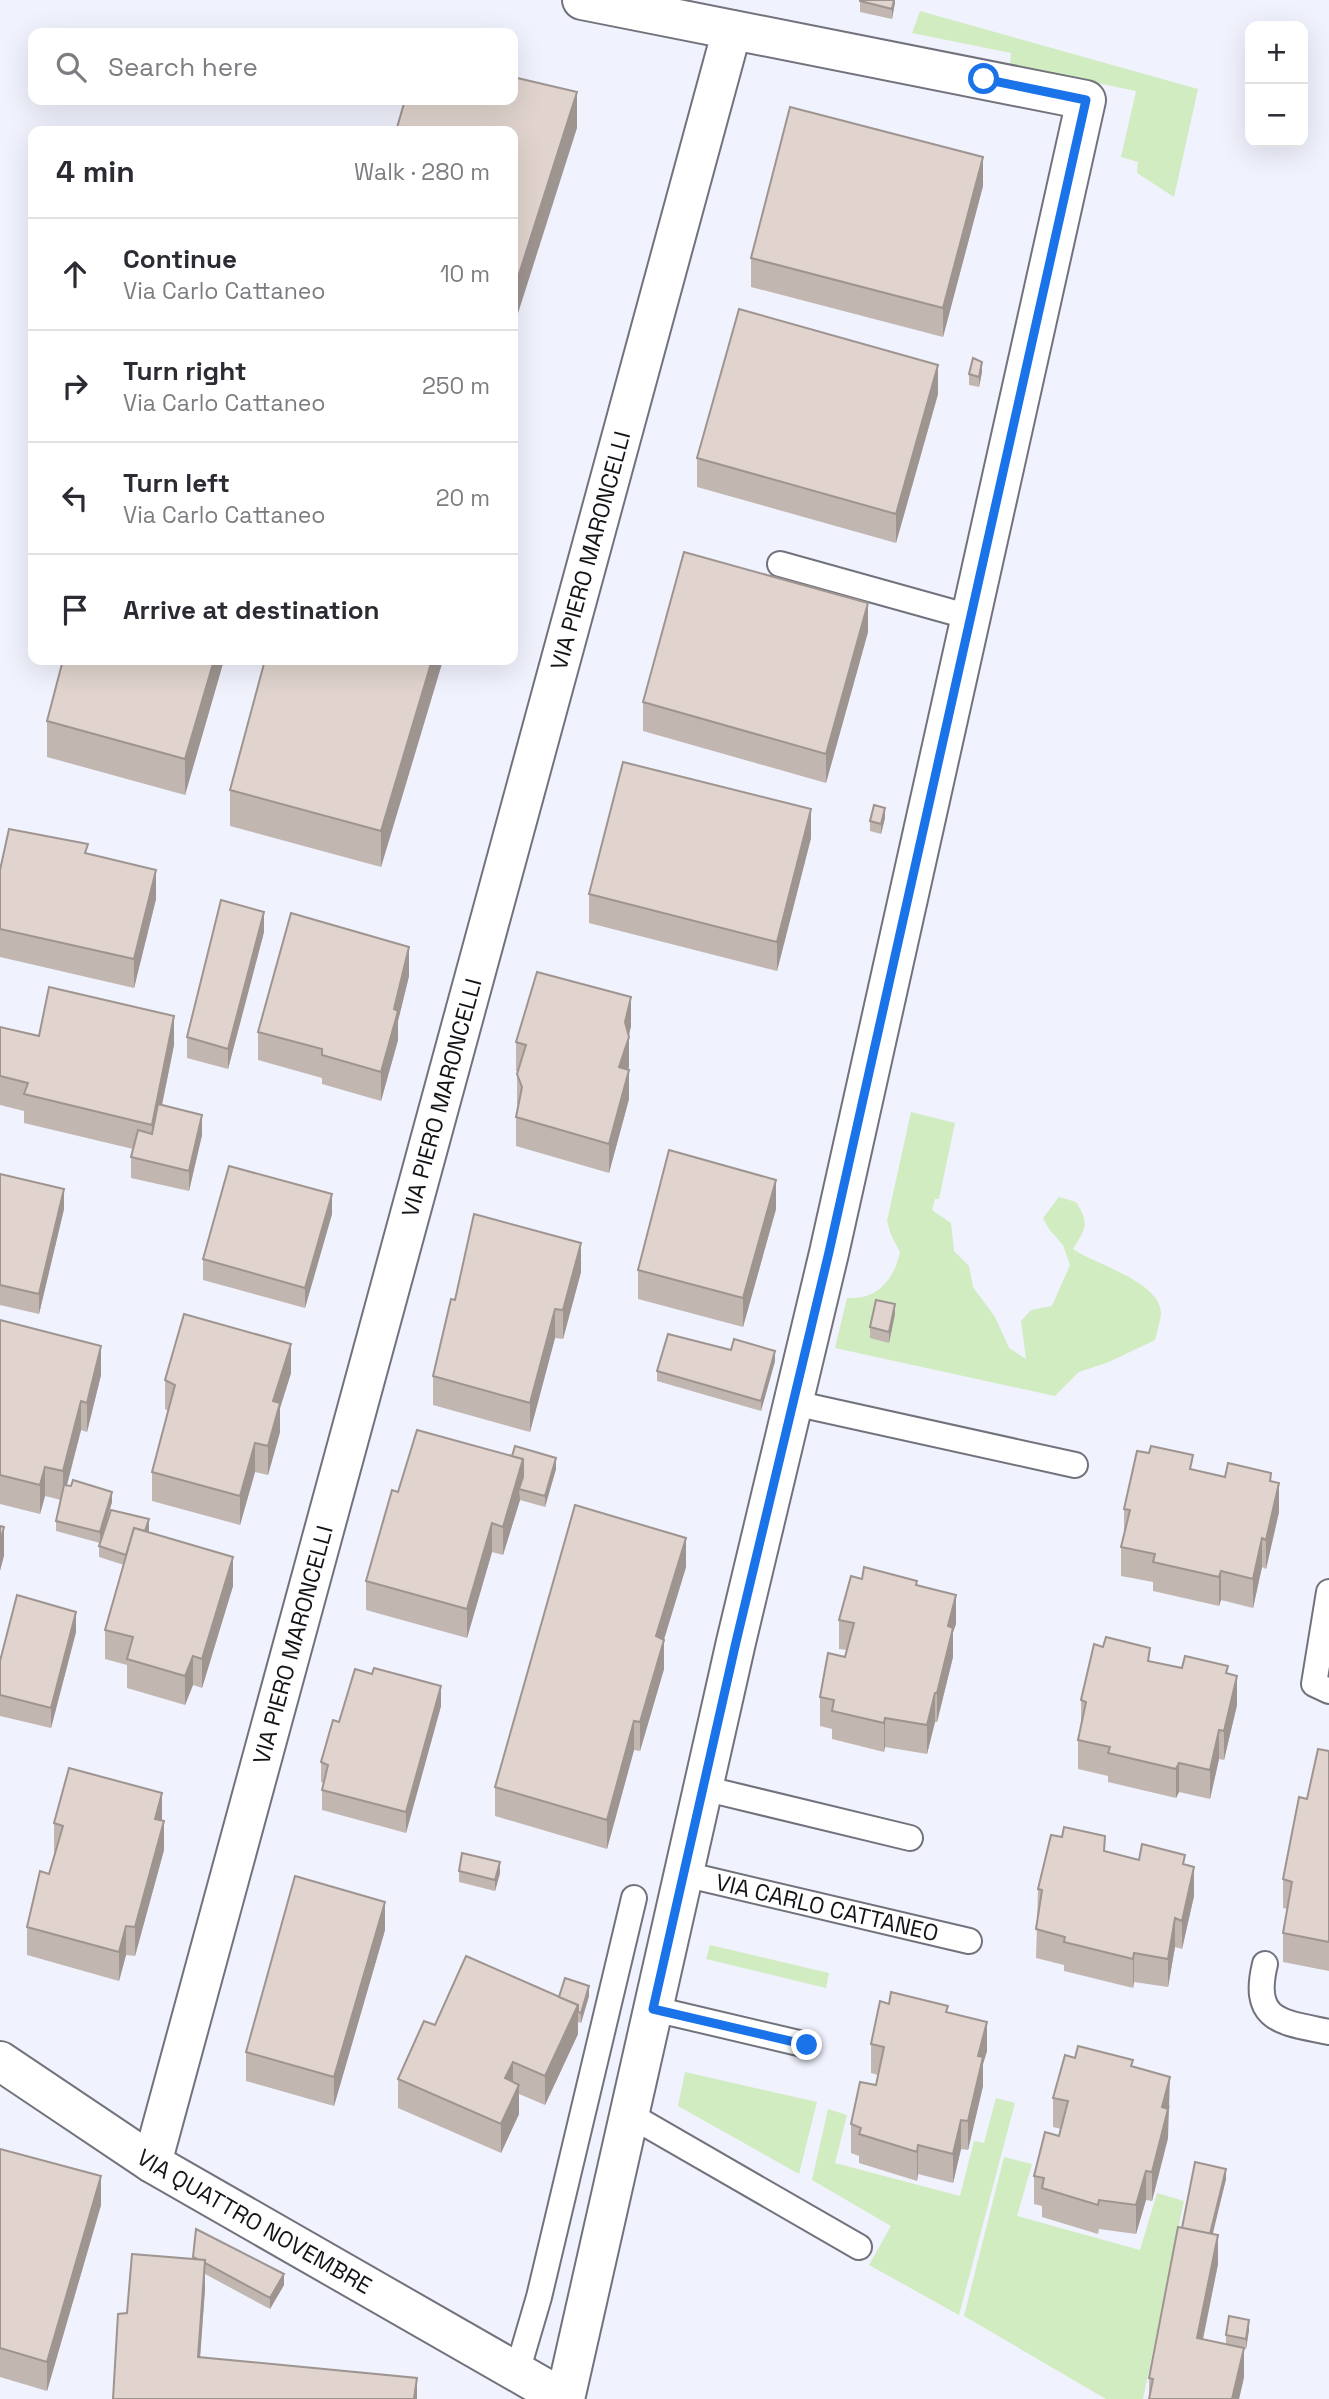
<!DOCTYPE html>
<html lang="en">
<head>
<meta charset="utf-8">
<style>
  :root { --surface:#fff; --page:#f2f2f3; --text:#2b2b33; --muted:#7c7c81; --line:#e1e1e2 }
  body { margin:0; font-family:"Space Grotesk",sans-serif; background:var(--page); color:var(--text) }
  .controls { position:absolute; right:21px; top:21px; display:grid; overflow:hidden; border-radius:14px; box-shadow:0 7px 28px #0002 }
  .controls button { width:63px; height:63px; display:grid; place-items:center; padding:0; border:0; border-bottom:2px solid var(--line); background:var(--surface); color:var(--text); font:35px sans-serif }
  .stop { position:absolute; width:21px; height:21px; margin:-16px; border:5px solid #1a73e8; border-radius:50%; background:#fff }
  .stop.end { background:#1a73e8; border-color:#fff; box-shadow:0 2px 7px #0008 }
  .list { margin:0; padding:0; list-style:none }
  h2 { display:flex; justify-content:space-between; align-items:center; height:91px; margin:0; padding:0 28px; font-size:30px }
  h2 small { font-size:23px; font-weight:400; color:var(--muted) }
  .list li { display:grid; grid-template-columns:46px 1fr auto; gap:21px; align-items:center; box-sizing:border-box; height:112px; padding:0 28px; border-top:2px solid var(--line) }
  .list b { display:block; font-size:26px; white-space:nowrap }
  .list p { margin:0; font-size:23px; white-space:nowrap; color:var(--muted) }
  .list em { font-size:23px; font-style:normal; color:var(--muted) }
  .icon { flex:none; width:38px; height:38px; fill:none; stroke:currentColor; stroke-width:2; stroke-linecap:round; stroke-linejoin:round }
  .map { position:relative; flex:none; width:1329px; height:2399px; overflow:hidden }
  .search { position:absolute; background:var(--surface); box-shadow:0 7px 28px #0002; left:28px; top:28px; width:490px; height:77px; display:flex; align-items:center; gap:18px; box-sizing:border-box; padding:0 24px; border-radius:14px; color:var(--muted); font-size:26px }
  .panel { position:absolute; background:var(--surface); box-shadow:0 7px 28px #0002; left:28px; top:126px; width:490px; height:539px; border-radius:14px }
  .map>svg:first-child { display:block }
  .green { fill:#d1ecc0 }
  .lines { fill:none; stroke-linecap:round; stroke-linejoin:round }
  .service-casing { stroke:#71727c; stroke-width:28 }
  .minor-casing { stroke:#71727c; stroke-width:42 }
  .tertiary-casing { stroke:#71727c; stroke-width:42 }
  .service { stroke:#fff; stroke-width:24 }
  .minor { stroke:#fff; stroke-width:38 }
  .tertiary { stroke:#fff; stroke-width:38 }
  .wall { fill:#c2b6b1 }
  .shaded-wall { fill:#9e9490 }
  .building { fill:#e1d4ce; stroke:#9e9490; stroke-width:2 }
  .route { stroke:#1a73e8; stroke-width:9 }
  .labels { text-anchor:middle; stroke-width:6; stroke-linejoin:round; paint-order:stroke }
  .street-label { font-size:23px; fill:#131418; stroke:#fff }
</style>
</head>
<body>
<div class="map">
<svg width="1329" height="2399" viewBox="0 0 1329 2399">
  <rect width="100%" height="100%" fill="#f0f2fe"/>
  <g class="green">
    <polygon points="920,11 1198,89 1174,197 1137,173 1138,162 1121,157 1136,91 1010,65 1011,53 912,33"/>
    <path d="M911 1112 955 1123 939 1199H935L932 1210 951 1223 954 1251 969 1266 973 1287 995 1317 1009 1348 1026 1359 1021 1321 1031 1310 1052 1306 1070 1265 1063 1245 1049 1229 1043 1218 1059 1197 1076 1202C1090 1224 1086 1228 1073 1249 1094 1264 1162 1282 1161 1314 1160 1322 1157 1332 1155 1340L1109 1362 1079 1372 1055 1396 835 1348 847 1298C877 1300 894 1280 900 1252L891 1235 887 1221Z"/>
    <polygon points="710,1945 829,1973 826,1988 706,1959"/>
    <polygon points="685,2072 817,2102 799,2174 678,2106"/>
    <polygon points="996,2098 1015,2103 959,2315 869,2265 891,2226 812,2180 828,2109 847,2115 835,2163 960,2196 974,2141 984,2143"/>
    <polygon points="1004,2157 1032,2164 1017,2216 1140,2250 1157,2193 1184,2201 1143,2399 1106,2399 964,2316"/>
  </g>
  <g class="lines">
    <g class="service-casing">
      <g id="service">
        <polyline points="780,564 970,617"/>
        <polyline points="794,1403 1075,1465"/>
        <polyline points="1329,1592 1314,1684 1329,1691"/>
        <polyline points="703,1788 910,1838"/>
        <path id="s1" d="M684 1874 969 1941"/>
        <path d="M1265 1964C1251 2022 1282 2022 1329 2032"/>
        <polyline points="654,2009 807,2045"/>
        <polyline points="630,2115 859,2247"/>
        <polyline points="517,2372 539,2297 634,1898"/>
      </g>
    </g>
    <g class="minor-casing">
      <g id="minor">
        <path id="s2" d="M152 2163 732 30"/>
        <polyline points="565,2399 736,1642 829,1253 1086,100 582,0"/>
      </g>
    </g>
    <g class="tertiary-casing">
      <g id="tertiary">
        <path id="s3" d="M0 2061 152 2163 564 2399"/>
      </g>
    </g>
    <use href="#service" class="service"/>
    <use href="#minor" class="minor"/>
    <use href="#tertiary" class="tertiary"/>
  </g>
  <g class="wall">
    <polygon points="860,0 895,0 892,19 860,12"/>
    <polygon points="983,186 943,337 751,287 751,258"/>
    <polygon points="982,372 979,387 969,385 969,374"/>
    <polygon points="938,394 896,543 697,487 697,458"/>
    <polygon points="868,632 826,783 643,731 643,702"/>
    <polygon points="224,660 185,795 47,757 47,721"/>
    <polygon points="443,660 381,867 230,826 230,790"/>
    <polygon points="885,818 881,834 870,831 870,821"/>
    <polygon points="811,838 777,971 589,923 589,894"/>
    <polygon points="88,854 156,899 134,988 0,957 0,870"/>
    <polygon points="264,932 228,1069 187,1058 187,1037"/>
    <polygon points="409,976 398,1021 398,1040 381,1101 322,1084 322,1078 258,1060 258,1032"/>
    <polygon points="631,1026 629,1035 629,1099 609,1173 516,1146 516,1117 518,1107 517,1103 517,1074 518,1071 516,1071 516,1042"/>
    <polygon points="0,1027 39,1036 174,1045 162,1105 202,1135 189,1191 131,1178 131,1157 133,1149 24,1123 24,1111 0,1105"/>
    <polygon points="0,1174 64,1209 39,1314 0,1305"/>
    <polygon points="776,1209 743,1327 638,1299 638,1270"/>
    <polygon points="332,1214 305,1308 203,1280 203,1259"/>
    <polygon points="581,1272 563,1339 555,1338 530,1432 433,1405 433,1376 455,1300"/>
    <polygon points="895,1314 889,1343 870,1338 870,1327"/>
    <polygon points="0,1320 101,1375 87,1432 81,1430 67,1485 112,1502 100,1543 56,1531 56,1521 61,1500 45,1496 40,1514 0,1504"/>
    <polygon points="731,1350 775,1361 761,1411 657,1381 657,1371"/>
    <polygon points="291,1373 280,1408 280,1432 268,1475 255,1472 240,1525 152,1501 152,1472 168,1411 165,1409 165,1380"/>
    <polygon points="556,1469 545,1507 520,1500 503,1555 492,1552 467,1638 366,1610 366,1581 398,1492"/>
    <polygon points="1193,1470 1225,1477 1271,1482 1279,1512 1266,1569 1262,1567 1253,1608 1221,1600 1219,1606 1153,1591 1153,1582 1121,1576 1121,1547 1124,1534 1124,1509"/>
    <polygon points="149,1530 148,1532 233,1586 202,1688 193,1685 185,1705 127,1688 127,1665 105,1659 105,1630 124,1565 99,1557 99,1546"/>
    <polygon points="686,1567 664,1640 664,1669 640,1751 634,1750 607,1849 495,1816 495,1787"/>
    <polygon points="862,1579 917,1585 956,1624 953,1632 953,1657 937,1722 935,1722 927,1754 885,1747 884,1752 832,1739 832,1729 820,1726 820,1697 845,1657 847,1650 839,1649 839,1620"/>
    <polygon points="76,1632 51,1728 0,1716 0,1661"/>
    <polygon points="1150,1661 1182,1668 1228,1674 1237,1705 1224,1760 1219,1759 1210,1799 1179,1792 1176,1798 1108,1782 1108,1776 1078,1769 1078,1740 1081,1724 1081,1700"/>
    <polygon points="441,1706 406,1833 322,1810 322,1790 324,1783 321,1782 321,1762 339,1722"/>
    <polygon points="1329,1751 1329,1971 1283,1962 1283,1933 1287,1909 1283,1908 1283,1879 1307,1799"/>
    <polygon points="162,1820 164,1850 135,1956 126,1955 119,1981 27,1955 27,1927 49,1874 56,1852 54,1852 54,1823"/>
    <polygon points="1105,1852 1139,1860 1185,1865 1194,1896 1182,1949 1175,1947 1168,1987 1134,1982 1133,1988 1064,1971 1064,1965 1036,1958 1038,1889"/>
    <polygon points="459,1871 500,1873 495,1891 459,1882"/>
    <polygon points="385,1930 334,2106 246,2081 246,2052"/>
    <polygon points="589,1996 581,2023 578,2022 578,2034 545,2105 519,2094 519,2114 501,2153 398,2108 398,2079 435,2025"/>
    <polygon points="889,2004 948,2013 987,2051 983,2064 983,2086 968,2150 961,2149 953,2183 918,2174 917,2181 859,2163 859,2156 851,2153 851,2124 876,2085 878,2075 871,2073 871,2044"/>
    <polygon points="1075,2058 1133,2067 1170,2106 1168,2112 1168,2138 1152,2201 1146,2200 1136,2234 1099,2229 1098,2234 1042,2217 1042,2206 1034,2204 1034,2176 1059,2136 1061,2129 1053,2127 1053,2098"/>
    <polygon points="0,2149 101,2205 47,2391 0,2377"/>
    <polygon points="1226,2179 1212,2234 1218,2264 1203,2340 1226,2345 1226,2335 1249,2330 1246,2349 1244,2349 1244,2377 1239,2399 1149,2399 1149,2378 1182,2228"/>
    <polygon points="196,2229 284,2285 270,2309 205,2274 205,2289 200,2357 417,2399 113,2399 193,2259"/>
  </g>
  <g class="shaded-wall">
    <polygon points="894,0 895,0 895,3 892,19 892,9"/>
    <polygon points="577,92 577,128 513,329 513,293"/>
    <polygon points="983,157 983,186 943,337 943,308"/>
    <polygon points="982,362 982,372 979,387 979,377"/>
    <polygon points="938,365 938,394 896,543 896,514"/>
    <polygon points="868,603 868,632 826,783 826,754"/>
    <polygon points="214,660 224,660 185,795 185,759"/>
    <polygon points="432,660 443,660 381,867 381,831"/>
    <polygon points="885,808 885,818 881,834 881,824"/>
    <polygon points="811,809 811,838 777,971 777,942"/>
    <polygon points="156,870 156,899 134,988 134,959"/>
    <polygon points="264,912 264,932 228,1069 228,1049"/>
    <polygon points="409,947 409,976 398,1021 398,1040 381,1101 381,1072 394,1009"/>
    <polygon points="631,997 631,1026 625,1051 625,1022"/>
    <polygon points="174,1016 174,1045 152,1154 152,1125"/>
    <polygon points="629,1037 629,1066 619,1096 619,1067"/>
    <polygon points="629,1070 629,1099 609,1173 609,1144"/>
    <polygon points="202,1115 202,1135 189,1191 189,1171"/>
    <polygon points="776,1180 776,1209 743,1327 743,1298"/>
    <polygon points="64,1189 64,1209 39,1314 39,1294"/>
    <polygon points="332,1194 332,1214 305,1308 305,1288"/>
    <polygon points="581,1243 581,1272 563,1339 563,1310"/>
    <polygon points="895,1304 895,1314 889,1343 889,1332"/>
    <polygon points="555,1309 555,1338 530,1432 530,1403"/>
    <polygon points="291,1344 291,1373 280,1408 280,1432 268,1475 268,1446 273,1401"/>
    <polygon points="101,1346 101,1375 87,1432 87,1403"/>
    <polygon points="775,1351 775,1361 761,1411 761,1401"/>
    <polygon points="81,1401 81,1430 63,1500 63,1471"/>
    <polygon points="255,1443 255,1472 240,1525 240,1496"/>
    <polygon points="556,1458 556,1469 545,1507 545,1496"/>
    <polygon points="523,1459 523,1490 519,1489 520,1500 503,1555 503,1527"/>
    <polygon points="45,1467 45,1496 40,1514 40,1485"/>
    <polygon points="1279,1483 1279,1512 1266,1569 1266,1540"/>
    <polygon points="112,1492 112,1502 100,1543 100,1532"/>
    <polygon points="149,1519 149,1530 140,1558 140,1548"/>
    <polygon points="492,1523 492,1552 467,1638 467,1609"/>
    <polygon points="4,1527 4,1556 0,1571 0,1542"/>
    <polygon points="686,1538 686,1567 656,1665 656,1636"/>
    <polygon points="1262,1538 1262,1567 1253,1608 1253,1579"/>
    <polygon points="233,1557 233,1586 202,1688 202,1659"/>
    <polygon points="1221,1571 1221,1600 1219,1606 1219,1577"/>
    <polygon points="956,1595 956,1624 953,1632 953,1657 937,1722 937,1693 948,1626"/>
    <polygon points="76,1612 76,1632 51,1728 51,1708"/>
    <polygon points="664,1640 664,1669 640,1751 640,1722"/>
    <polygon points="193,1656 193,1685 185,1705 185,1676"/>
    <polygon points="1237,1676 1237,1705 1224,1760 1224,1731"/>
    <polygon points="441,1686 441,1706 406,1833 406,1812"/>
    <polygon points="935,1693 935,1722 927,1754 927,1725"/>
    <polygon points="885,1718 885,1747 884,1752 884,1723"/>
    <polygon points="634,1721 634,1750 607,1849 607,1820"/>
    <polygon points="1219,1730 1219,1759 1210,1799 1210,1770"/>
    <polygon points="1179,1763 1179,1792 1176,1798 1176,1769"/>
    <polygon points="162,1793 162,1822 155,1819"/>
    <polygon points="164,1821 164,1850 135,1956 135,1927"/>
    <polygon points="500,1862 500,1873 495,1891 495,1880"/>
    <polygon points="1194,1867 1194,1896 1182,1949 1182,1921"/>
    <polygon points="385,1902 385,1930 334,2106 334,2077"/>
    <polygon points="1175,1918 1175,1947 1168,1987 1168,1959"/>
    <polygon points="126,1926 126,1955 119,1981 119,1952"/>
    <polygon points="1134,1953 1134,1982 1133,1988 1133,1959"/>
    <polygon points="589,1986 589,1996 581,2023 581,2013"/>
    <polygon points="578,2005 578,2034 545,2105 545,2076"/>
    <polygon points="987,2022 987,2051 983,2064 983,2086 968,2150 968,2121 978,2056"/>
    <polygon points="513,2062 513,2091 505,2078"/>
    <polygon points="1170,2077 1168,2138 1152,2201 1152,2172 1162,2107"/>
    <polygon points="519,2085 519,2114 501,2153 501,2124"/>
    <polygon points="961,2120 961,2149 953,2183 953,2154"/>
    <polygon points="918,2145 918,2174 917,2181 917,2152"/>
    <polygon points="1226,2169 1226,2179 1206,2262 1206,2251"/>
    <polygon points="1146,2171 1146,2200 1136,2234 1136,2205"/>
    <polygon points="101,2176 101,2205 47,2391 47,2362"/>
    <polygon points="1218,2235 1218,2264 1197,2367 1197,2338"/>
    <polygon points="205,2260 205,2289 198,2386 198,2357"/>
    <polygon points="284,2274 284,2285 270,2309 270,2298"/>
    <polygon points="1249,2320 1249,2330 1246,2349 1246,2339"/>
    <polygon points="1244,2348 1244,2377 1239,2399 1232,2399"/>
    <polygon points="417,2378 417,2399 414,2399"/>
  </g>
  <g class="building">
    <polygon points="860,0 894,0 892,9 860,1"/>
    <polygon points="513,77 577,92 513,293 513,131 396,131 405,100 513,100"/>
    <polygon points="790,107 983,157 943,308 751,258"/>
    <polygon points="739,309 938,365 896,514 697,458"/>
    <polygon points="973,358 982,362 979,377 969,374"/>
    <polygon points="684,552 868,603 826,754 643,702"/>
    <polygon points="63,660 214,660 185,759 47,721"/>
    <polygon points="265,660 432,660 381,831 230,790"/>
    <polygon points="623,762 811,809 777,942 589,894"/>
    <polygon points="874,805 885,808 881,824 870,821"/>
    <polygon points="9,829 88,844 85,853 156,870 134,959 0,929 0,870"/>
    <polygon points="221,900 264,912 228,1049 187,1037"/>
    <polygon points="291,913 409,947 394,1009 398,1011 381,1072 322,1055 322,1049 258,1032"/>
    <polygon points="537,972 631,997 625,1022 629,1037 619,1067 629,1070 609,1144 516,1117 522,1087 517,1074 526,1045 516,1042"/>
    <polygon points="49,987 174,1016 152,1125 24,1094 28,1083 0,1076 0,1027 39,1036"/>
    <polygon points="158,1104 202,1115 189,1171 131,1157 138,1130 152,1134"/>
    <polygon points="669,1150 776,1180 743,1298 638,1270"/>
    <polygon points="229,1166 332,1194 305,1288 203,1259"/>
    <polygon points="0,1174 64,1189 39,1294 0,1285"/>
    <polygon points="474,1214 581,1243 563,1310 555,1309 530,1403 433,1376 451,1299 455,1300"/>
    <polygon points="876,1300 895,1304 889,1332 870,1327"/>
    <polygon points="184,1314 291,1344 273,1401 280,1403 268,1446 255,1443 240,1496 152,1472 175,1385 165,1380"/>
    <polygon points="0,1320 101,1346 87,1403 81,1401 63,1471 45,1467 40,1485 0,1475"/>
    <polygon points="668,1334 731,1350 734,1339 775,1351 761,1401 657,1371"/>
    <polygon points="417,1430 523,1459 503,1527 492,1523 467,1609 366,1581 392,1490 398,1492"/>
    <polygon points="515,1446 556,1458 545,1496 519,1489 523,1477 523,1459 512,1456"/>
    <polygon points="1151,1446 1193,1455 1190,1469 1225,1477 1228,1463 1271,1473 1270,1481 1279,1483 1266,1540 1262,1538 1253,1579 1221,1571 1219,1577 1153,1562 1155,1554 1121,1547 1130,1510 1124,1509 1137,1451 1149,1453"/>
    <polygon points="73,1480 112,1492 100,1532 56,1521 64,1485 71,1486"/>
    <polygon points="575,1505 686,1538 656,1636 664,1640 640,1722 634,1721 607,1820 495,1787"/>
    <polygon points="111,1510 149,1519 145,1531 134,1528 126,1555 99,1546"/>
    <polygon points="0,1526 4,1527 0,1542"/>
    <polygon points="134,1528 233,1557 202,1659 193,1656 185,1676 127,1659 133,1637 105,1630"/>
    <polygon points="864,1567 917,1581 916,1585 956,1595 948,1626 953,1628 937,1693 935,1693 927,1725 885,1718 884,1723 832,1711 834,1700 820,1697 828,1653 845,1657 854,1623 839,1620 851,1576 862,1579"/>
    <polygon points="17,1595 76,1612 51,1708 0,1695 0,1661"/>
    <polygon points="1106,1637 1150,1648 1148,1661 1182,1668 1185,1656 1228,1666 1226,1673 1237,1676 1224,1731 1219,1730 1210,1770 1179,1763 1176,1769 1108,1753 1110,1747 1078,1740 1086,1702 1081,1700 1094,1644 1103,1647"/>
    <polygon points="374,1668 441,1686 406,1812 322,1790 328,1765 321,1762 333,1720 339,1722 355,1669 372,1674"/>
    <polygon points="1318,1749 1329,1751 1329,1942 1283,1933 1292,1882 1283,1879 1299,1797 1307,1799"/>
    <polygon points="69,1768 162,1793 155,1819 164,1821 135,1927 126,1926 119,1952 27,1927 40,1871 49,1874 63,1826 54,1823"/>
    <polygon points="1064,1827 1105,1836 1104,1851 1139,1860 1142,1844 1185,1855 1183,1864 1194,1867 1182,1921 1175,1918 1168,1959 1134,1953 1133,1959 1064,1942 1065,1937 1036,1929 1042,1890 1038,1889 1051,1835 1062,1837"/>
    <polygon points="462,1853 500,1862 495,1880 459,1871"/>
    <polygon points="295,1876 385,1902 334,2077 246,2052"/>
    <polygon points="466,1956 578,2005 545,2076 513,2062 505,2078 519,2085 501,2124 398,2079 424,2021 435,2025"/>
    <polygon points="565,1978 589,1986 581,2013 578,2012 578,2005 559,1997"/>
    <polygon points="891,1992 948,2006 946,2012 987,2022 978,2056 983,2057 968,2121 961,2120 953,2154 918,2145 917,2152 859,2134 861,2128 851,2124 860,2082 876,2085 884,2047 871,2044 880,2001 889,2004"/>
    <polygon points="1078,2046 1133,2060 1131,2066 1170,2077 1162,2107 1168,2109 1152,2172 1146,2171 1136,2205 1099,2200 1098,2205 1042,2188 1044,2178 1034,2176 1045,2132 1059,2136 1068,2101 1053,2098 1065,2055 1075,2058"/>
    <polygon points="0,2149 101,2176 47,2362 0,2348"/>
    <polygon points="1195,2162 1226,2169 1210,2234 1182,2228"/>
    <polygon points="1178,2227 1218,2235 1197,2338 1244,2348 1232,2399 1149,2399 1153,2379 1149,2378"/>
    <polygon points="196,2229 284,2274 270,2298 205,2263 205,2260 199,2260 193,2257"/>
    <polygon points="132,2254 205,2260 198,2357 417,2378 414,2399 113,2399 118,2314 127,2313"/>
    <polygon points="1229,2316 1249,2320 1246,2339 1226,2335"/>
  </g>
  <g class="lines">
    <polyline class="route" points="807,2045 653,2009 736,1642 829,1252 1086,100 984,79"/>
  </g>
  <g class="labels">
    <g class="street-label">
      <text dy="8" stroke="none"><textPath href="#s2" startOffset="1671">VIA PIERO MARONCELLI</textPath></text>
      <text dy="8" stroke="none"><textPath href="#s2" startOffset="1104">VIA PIERO MARONCELLI</textPath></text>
      <text dy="8" stroke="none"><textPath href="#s2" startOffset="537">VIA PIERO MARONCELLI</textPath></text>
      <text dy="8" stroke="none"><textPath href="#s1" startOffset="147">VIA CARLO CATTANEO</textPath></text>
      <text dy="8" stroke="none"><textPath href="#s3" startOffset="301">VIA QUATTRO NOVEMBRE</textPath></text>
    </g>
  </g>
</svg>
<div class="controls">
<button>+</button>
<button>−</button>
</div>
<div class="stop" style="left:984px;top:79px"></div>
<div class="stop end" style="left:807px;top:2045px"></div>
<div class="search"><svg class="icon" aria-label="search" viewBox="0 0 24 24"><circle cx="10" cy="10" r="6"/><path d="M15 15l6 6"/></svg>Search here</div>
<section class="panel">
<h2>4 min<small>Walk · 280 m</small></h2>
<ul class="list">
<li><svg class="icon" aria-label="ahead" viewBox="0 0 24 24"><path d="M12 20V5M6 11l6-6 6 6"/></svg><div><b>Continue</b><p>Via Carlo Cattaneo</p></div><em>10 m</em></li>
<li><svg class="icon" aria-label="right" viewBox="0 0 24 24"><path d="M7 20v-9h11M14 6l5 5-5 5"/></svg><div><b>Turn right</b><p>Via Carlo Cattaneo</p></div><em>250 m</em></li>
<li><svg class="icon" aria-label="left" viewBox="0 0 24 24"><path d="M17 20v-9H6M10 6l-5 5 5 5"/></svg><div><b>Turn left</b><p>Via Carlo Cattaneo</p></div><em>20 m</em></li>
<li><svg class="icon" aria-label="arrive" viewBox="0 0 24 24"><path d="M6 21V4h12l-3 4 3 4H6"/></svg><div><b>Arrive at destination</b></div></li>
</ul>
</section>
</div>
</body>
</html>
